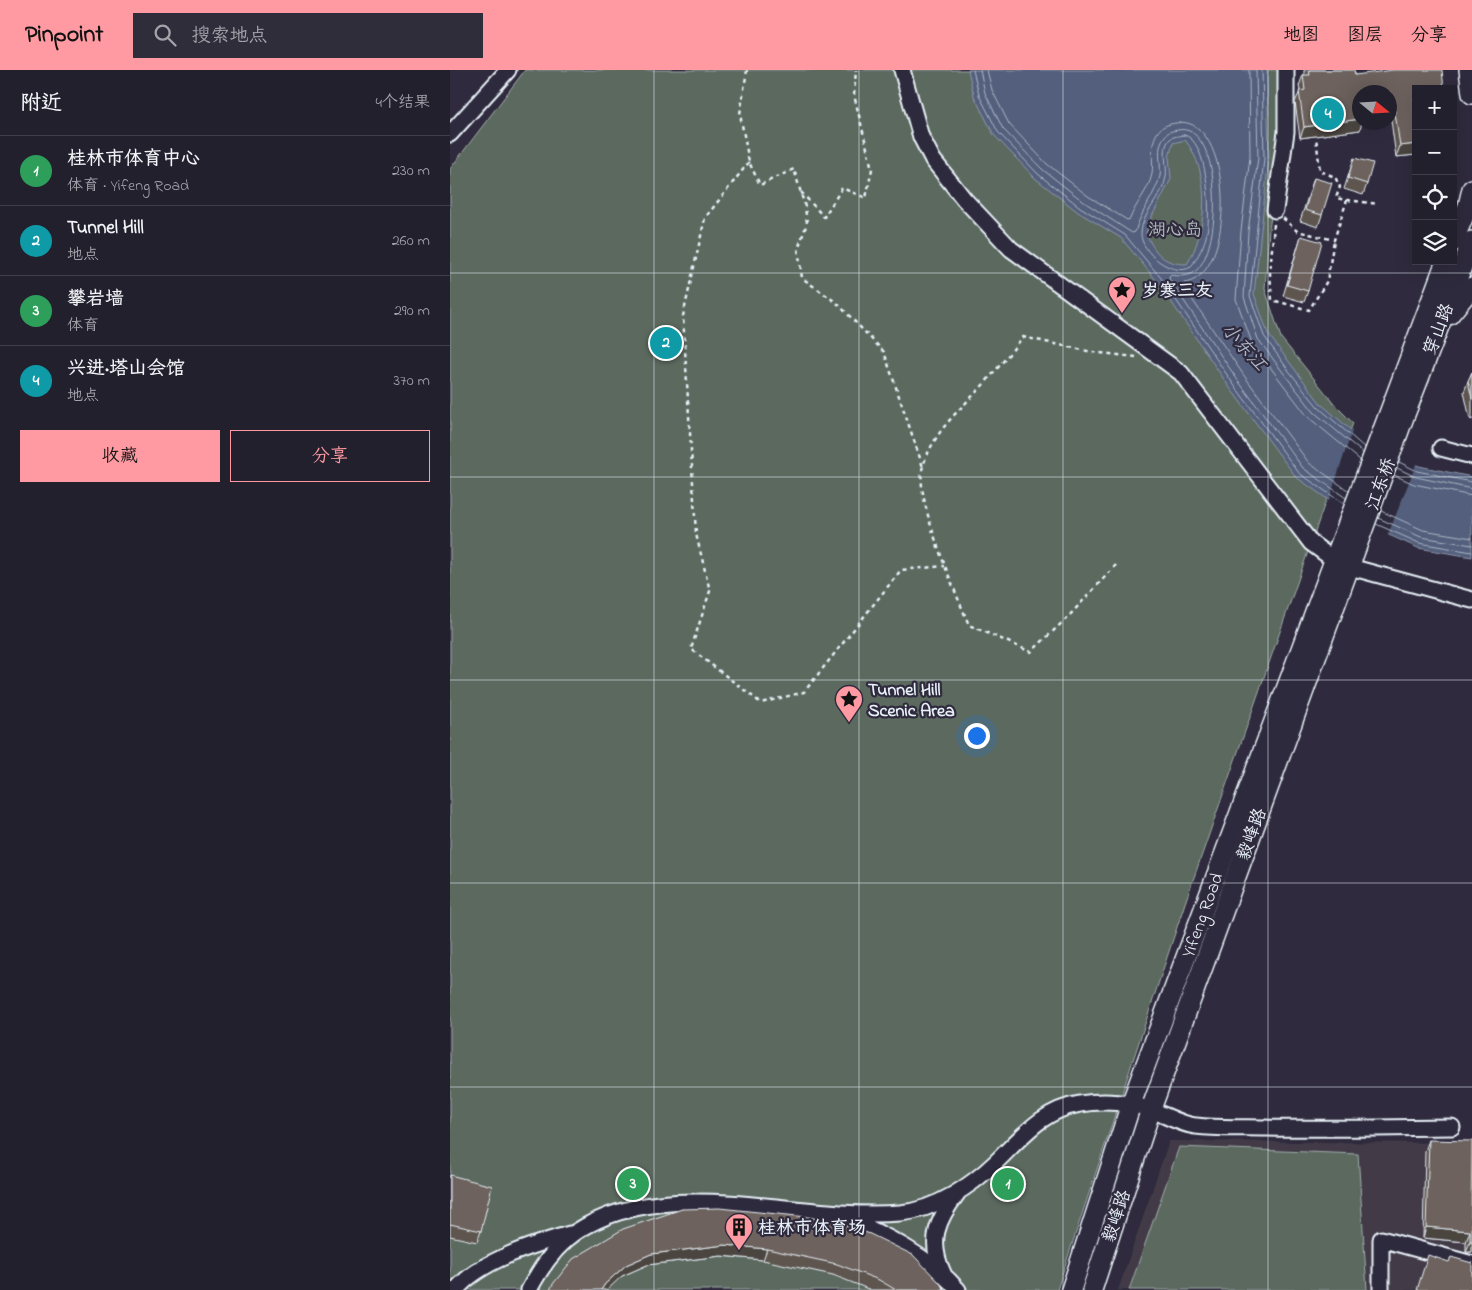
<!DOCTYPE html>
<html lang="zh">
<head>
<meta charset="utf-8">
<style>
  :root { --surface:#23202e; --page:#2f2d3a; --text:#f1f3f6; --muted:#a3a3aa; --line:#403e4a; --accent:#ff9aa2 }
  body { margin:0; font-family:"Indie Flower","LXGW WenKai TC",sans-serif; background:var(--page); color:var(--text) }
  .controls { position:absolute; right:15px; top:15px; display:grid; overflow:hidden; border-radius:0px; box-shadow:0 5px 20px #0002 }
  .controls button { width:45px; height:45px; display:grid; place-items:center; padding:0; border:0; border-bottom:1px solid var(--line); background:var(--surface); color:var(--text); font:25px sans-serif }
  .compass { position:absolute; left:902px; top:15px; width:45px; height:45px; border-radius:50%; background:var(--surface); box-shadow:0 5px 20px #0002; rotate:108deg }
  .you { position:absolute; left:526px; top:665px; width:18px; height:18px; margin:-12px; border:4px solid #fff; border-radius:50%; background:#1a73e8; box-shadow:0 0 0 8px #1a73e833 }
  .badge { display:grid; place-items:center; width:32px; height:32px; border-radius:50%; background:var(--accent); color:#fff; font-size:16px; font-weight:700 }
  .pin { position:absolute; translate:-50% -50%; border:2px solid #fff; box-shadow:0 1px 5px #0006 }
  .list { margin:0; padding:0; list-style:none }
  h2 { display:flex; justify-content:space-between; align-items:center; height:65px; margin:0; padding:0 20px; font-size:21px }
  h2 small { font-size:16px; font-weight:400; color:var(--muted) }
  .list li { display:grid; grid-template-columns:32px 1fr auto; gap:15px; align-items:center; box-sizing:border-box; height:70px; padding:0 20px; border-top:1px solid var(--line) }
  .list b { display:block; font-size:19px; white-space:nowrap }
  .list p { margin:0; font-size:16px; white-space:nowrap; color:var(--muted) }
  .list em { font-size:16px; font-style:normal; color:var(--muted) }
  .actions { display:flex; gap:10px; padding:15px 20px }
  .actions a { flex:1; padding:11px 0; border:1px solid var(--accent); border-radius:0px; text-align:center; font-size:18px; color:var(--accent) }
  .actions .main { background:var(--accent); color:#111 }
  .icon { flex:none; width:28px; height:28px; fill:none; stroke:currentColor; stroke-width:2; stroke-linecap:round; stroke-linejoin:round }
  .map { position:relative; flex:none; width:1022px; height:1220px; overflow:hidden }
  header { display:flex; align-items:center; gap:30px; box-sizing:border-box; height:70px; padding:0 25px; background:var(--accent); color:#111 }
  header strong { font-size:24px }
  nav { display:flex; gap:28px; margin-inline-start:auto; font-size:18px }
  .search { width:350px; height:45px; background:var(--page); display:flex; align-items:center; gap:12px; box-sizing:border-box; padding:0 18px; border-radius:0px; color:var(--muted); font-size:19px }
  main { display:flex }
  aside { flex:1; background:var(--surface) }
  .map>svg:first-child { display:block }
  .built { fill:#423b47 }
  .green { fill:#5b695f; stroke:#a2adac }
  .water { fill:#525f7b; stroke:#8e99ad; fill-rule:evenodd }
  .pier { fill:#2f2a3d }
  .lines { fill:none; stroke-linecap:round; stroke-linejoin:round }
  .shore { stroke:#acb7c6; stroke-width:1 }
  .minor-casing { stroke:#e8f1f8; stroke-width:19 }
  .major-casing { stroke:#e8f1f8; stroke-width:22 }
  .path { stroke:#e8f1f8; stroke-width:2.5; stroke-dasharray:4 4; stroke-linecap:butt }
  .minor { stroke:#2f2a3d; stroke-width:15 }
  .major { stroke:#2f2a3d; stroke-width:19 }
  .wall { fill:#5e5450; stroke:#e8f1f8 }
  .shaded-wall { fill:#4c4541; stroke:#e8f1f8 }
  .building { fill:#6d625d; stroke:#e8f1f8 }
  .grid { fill:none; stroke:#e8f1f8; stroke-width:1; stroke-opacity:0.55 }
  .labels { text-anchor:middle; stroke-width:4.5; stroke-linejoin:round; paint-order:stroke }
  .park-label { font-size:18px; fill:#b0bbbb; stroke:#2f2a3d }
  .poi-label { font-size:18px; font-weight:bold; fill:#e8f1f8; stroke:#2f2a3d; text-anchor:start }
  .street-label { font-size:18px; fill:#e8f1f8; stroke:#2f2a3d }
  .water-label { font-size:19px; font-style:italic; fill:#acb7c6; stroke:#2f2a3d }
</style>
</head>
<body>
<header>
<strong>Pinpoint</strong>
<div class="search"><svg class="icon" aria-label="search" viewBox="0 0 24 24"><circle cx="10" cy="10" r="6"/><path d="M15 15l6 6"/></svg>搜索地点</div>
<nav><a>地图</a><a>图层</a><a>分享</a></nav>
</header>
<main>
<aside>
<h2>附近<small>4个结果</small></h2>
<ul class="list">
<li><span class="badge" style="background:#2e9e5b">1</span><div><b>桂林市体育中心</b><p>体育 · Yifeng Road</p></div><em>230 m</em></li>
<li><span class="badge" style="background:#0f9aa8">2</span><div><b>Tunnel Hill</b><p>地点</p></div><em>260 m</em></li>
<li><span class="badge" style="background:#2e9e5b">3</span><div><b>攀岩墙</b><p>体育</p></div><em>290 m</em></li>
<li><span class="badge" style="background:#0f9aa8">4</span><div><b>兴进·塔山会馆</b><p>地点</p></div><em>370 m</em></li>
</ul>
<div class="actions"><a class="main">收藏</a><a>分享</a></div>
</aside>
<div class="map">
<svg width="1022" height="1220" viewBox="0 0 1022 1220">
  <rect width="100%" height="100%" fill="#2f2a3d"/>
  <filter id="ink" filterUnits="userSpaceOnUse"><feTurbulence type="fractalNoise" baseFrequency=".02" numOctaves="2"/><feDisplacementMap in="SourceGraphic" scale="10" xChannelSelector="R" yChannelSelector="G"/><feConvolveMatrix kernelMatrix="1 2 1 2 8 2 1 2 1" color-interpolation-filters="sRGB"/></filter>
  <g filter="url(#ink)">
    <polygon class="built" points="719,1071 1006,1073 1022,1078 1022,1220 668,1220"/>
    <g class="green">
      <polygon points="75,0 830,0 831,90 819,159 815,219 831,268 887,337 903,353 735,833 607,1220 0,1220 0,99"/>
      <polygon points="729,1077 908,1084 917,1220 679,1220"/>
    </g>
    <path class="water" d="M518 0H817L819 88 804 224 818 264 871 334 916 373 969 396 1022 407V487L968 478 910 452 846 407 780 318 707 211 671 168 628 142 585 108 544 65 524 26ZM735 70C761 102 758 161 737 194 713 194 706 184 696 164L699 152 721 109 719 87 723 73Z"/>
    <polygon class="pier" points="903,358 918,371 967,392 937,467 909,454 878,433"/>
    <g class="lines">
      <g class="shore">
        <polyline points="523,0 529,25 548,62 588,104 630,137 675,165 711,208 784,315 849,403 894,434"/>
        <path d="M530 0 535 23 553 59 592 99 634 132 682 163 685 162C690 143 707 121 710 106 712 93 705 78 715 66 718 61 723 61 728 60 772 51 775 183 743 203 737 207 727 206 720 205L719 209 789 312 853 398 896 428"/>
        <path d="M537 0 542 20 559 54 597 94 638 126 677 150 680 149C685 134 699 120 702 104 704 90 699 77 707 63 711 56 719 54 726 53 783 41 789 207 734 213L733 216 795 307 859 393 899 421"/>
        <polyline points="799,0 800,87 791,161 786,229 802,273 829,309 858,347 910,390"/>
        <polyline points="806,0 808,88 798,162 794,227 808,269 835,305 864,342 913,383"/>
        <polyline points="812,0 814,88 800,226 814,266 839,301 868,337 915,378"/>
        <path d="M734 65C758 69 761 142 757 162 755 175 748 186 741 197 723 208 690 182 691 163 692 142 713 127 716 107 718 96 711 80 719 70 722 66 730 66 734 65Z"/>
        <polyline points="949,392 967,401 1022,412"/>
        <polyline points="947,398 966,407 1022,419"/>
        <polyline points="944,405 964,414 1022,426"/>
        <polyline points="931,441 973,460 1022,468"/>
        <polyline points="928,448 971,467 1022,475"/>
        <polyline points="926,454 969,473 1022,482"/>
      </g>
      <g class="minor-casing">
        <g id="minor">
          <polyline points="452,0 471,67 483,90 514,129 561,179 731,303 861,473 884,490 900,497 1022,530"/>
          <polyline points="0,64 58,0"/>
          <polyline points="825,140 836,62 836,0"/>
          <polyline points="991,378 1022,386"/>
          <path d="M391 1145C433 1165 477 1184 508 1220"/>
          <path d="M493 1203C478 1171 487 1150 507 1124"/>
          <path d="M6 1220C29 1191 85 1174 120 1164"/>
          <path d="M79 1220C90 1199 105 1176 126 1162 217 1102 349 1152 450 1143 486 1140 521 1116 546 1092 572 1067 592 1040 630 1034 654 1030 682 1032 704 1041 717 1046 733 1055 746 1056 769 1059 793 1057 817 1058 878 1059 940 1058 1002 1057"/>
          <polyline points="931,1220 931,1169 1022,1194"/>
        </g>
      </g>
      <g class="major-casing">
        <g id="major">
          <polyline points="1019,0 1022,24"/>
          <polyline points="1003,172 1018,136 1022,119"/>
          <polyline points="999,245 1022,217"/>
          <polyline points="621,1220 681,1034 996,191"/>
          <polyline points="642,1220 701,1039 954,347 1022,171"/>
        </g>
      </g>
      <g class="path">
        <polyline points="297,0 290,44 299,92 310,115 344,99 355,137 357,153 348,179 352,208 387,233 434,282 473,397"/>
        <polyline points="299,92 255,148 233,246 246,464 260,521 241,579 311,633 354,622 451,500 494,496"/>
        <polyline points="351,122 374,147 392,118 416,128 422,99 404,25 406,0"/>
        <polyline points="897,130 928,134"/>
        <polyline points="833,148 847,161 884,170 897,130 886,128 890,117 885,107 870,101 866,67"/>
        <polyline points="824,154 820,203 822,230 859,240 877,211 884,170"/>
        <path d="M666 495 618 547 581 582 519 555C506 523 463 427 473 396 485 359 510 340 534 314 547 299 560 283 573 267L642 282 686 287"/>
      </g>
      <use href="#minor" class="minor"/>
      <use href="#major" class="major"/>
    </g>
    <g class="wall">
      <polygon points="854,0 904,0 905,5 966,19 966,38 965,38 966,44 966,85 946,87 940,43 940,22 910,22 910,60 850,68 845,32 850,21 849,16 853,5 854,5"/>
      <polygon points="904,88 917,114 913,125 894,119"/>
      <polygon points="864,108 872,145 868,157 850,151"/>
      <polygon points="851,166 858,221 854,232 833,226"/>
      <polygon points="1022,302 1022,350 1020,349 1014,322 1018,311"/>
      <polygon points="979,1070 1021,1147 1022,1182 1016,1182 1016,1172 973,1168 975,1081"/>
      <polygon points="0,1105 31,1161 27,1172 0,1166"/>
      <polygon points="232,1139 494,1220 421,1220 383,1205 313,1190 271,1186 197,1195 172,1206"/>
    </g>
    <g class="shaded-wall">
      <polygon points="966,27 966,38 960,39 964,28"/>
      <polygon points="943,30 940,41 940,31"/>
      <polygon points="910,49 910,52 912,52 910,60 850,68 854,57"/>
      <polygon points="966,74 966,85 946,87 950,76"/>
      <polygon points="976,1157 1020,1161 1016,1172 973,1168"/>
      <polygon points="1020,1172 1022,1172 1022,1182 1016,1182"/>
      <polygon points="275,1175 317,1179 313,1190 271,1186 197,1195 172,1206 157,1220 151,1220 155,1214 176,1195 201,1184"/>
    </g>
    <g class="building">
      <polygon points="859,0 904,0 905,5 943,0 992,0 994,19 966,19 966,27 964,28 966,44 966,74 950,76 943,30 940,31 940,22 910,22 910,49 854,57 849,21 855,20 853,5 860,5"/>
      <polygon points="904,88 923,93 917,114 898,108"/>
      <polygon points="864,108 882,113 872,145 855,140"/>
      <polygon points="851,166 872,172 858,221 837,215"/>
      <polygon points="1022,302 1022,329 1018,311"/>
      <polygon points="979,1070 1022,1071 1021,1147 1022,1147 1022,1172 1020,1172 1020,1161 976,1157"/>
      <polygon points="0,1105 42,1116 31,1161 0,1154"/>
      <polygon points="269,1138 357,1147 388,1152 420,1164 463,1185 490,1213 494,1220 446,1220 429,1210 387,1194 317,1179 275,1175 201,1184 176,1195 155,1214 151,1220 100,1220 103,1214 123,1189 173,1159 232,1139"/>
      <polygon points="978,1185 999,1192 1001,1187 1022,1193 1022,1220 967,1220"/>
    </g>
  </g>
  <path class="grid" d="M204 0V1220M409 0V1220M613 0V1220M818 0V1220M0 203H1022M0 407H1022M0 610H1022M0 813H1022M0 1017H1022"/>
  <defs>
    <g id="sight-pin" transform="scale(1.4375)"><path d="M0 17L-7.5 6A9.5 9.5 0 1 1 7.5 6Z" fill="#ff9aa2" stroke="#2f2a3d"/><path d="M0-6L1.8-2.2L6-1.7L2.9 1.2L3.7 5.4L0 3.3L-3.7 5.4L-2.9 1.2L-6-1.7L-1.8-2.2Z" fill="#111"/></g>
    <g id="building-pin" transform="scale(1.4375)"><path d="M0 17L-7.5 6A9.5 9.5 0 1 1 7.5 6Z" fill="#ff9aa2" stroke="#2f2a3d"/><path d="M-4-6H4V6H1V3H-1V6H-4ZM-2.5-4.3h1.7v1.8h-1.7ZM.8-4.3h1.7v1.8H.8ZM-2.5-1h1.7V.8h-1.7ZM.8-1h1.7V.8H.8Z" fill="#111"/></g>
  </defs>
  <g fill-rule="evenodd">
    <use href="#sight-pin" x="672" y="220"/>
    <use href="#sight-pin" x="399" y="629"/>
    <use href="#building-pin" x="289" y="1157"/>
  </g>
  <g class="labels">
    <g class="park-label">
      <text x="725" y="165">湖心岛</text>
    </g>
    <g class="poi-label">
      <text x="691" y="226">岁寒三友</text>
      <text x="418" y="625">Tunnel Hill<tspan x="418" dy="21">Scenic Area</tspan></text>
      <text x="308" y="1163">桂林市体育场</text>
    </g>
    <g class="street-label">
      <text transform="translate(988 259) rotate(-69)" y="6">穿山路</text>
      <text transform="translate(930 414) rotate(-70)" y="6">江东桥</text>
      <text transform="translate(801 764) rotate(-70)" y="6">毅峰路</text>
      <text transform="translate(752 845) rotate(-70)" y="6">Yifeng Road</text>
      <text transform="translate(666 1146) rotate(-72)" y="6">毅峰路</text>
    </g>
    <g class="water-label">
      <text transform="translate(795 276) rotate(48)" y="7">小东江</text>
    </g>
  </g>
</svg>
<div class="controls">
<button>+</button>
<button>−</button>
<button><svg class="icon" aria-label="locate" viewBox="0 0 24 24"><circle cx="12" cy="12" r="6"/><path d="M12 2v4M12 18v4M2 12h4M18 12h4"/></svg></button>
<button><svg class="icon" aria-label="layers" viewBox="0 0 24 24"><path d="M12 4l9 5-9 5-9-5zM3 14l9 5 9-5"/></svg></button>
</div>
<svg class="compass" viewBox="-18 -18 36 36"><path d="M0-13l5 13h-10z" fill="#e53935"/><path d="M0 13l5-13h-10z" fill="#a3a3aa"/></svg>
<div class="you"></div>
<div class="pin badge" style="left:558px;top:1114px;background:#2e9e5b">1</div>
<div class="pin badge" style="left:216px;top:273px;background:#0f9aa8">2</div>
<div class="pin badge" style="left:183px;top:1114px;background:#2e9e5b">3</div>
<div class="pin badge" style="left:878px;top:44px;background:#0f9aa8">4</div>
</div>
</main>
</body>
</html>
